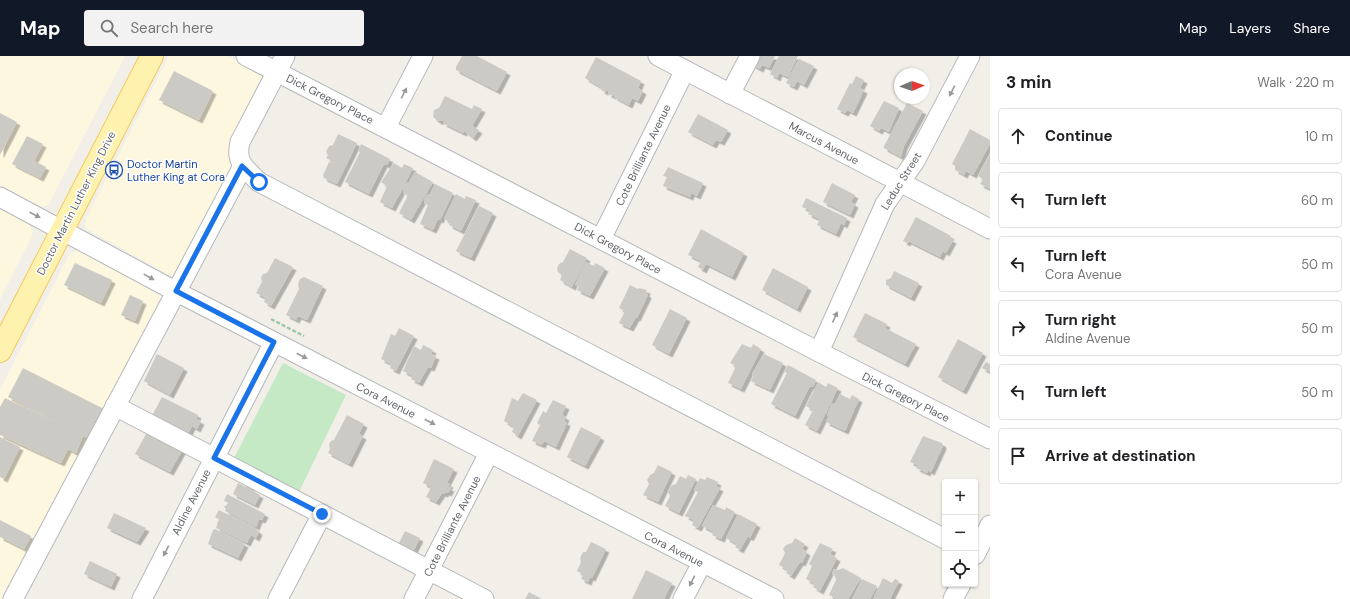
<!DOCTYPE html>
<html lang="en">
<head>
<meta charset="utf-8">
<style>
  :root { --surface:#fff; --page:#f2f2f2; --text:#202124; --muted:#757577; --line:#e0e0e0; --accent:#111827 }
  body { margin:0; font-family:"DM Sans",sans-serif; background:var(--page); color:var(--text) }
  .controls { position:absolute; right:12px; bottom:12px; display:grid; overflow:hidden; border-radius:4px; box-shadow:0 1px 3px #0004 }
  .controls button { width:36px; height:36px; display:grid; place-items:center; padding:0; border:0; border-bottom:1px solid var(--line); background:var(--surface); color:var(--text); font:20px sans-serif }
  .compass { position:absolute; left:894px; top:12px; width:36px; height:36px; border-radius:50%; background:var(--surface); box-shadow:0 1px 3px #0004; rotate:88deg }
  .stop { position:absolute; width:12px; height:12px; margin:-9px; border:3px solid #1a73e8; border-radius:50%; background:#fff }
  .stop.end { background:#1a73e8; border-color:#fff; box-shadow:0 1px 4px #0008 }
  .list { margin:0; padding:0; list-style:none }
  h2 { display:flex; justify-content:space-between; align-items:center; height:52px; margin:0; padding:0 16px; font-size:17px }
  h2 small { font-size:13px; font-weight:400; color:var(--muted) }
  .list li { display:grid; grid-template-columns:26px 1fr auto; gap:12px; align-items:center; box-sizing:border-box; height:56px; margin:0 8px 8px; padding:0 8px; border:1px solid var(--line); border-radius:4px }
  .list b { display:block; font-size:15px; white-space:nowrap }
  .list p { margin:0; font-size:13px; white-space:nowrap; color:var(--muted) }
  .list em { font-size:13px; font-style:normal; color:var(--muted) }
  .icon { flex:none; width:22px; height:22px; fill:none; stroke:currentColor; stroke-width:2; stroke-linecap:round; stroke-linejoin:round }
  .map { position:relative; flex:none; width:990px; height:543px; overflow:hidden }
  header { display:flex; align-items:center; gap:24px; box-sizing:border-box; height:56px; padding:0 20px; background:var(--accent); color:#fff }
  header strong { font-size:19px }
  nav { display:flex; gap:22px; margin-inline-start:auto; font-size:14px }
  .search { width:280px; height:36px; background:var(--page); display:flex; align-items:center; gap:10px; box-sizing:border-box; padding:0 14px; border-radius:4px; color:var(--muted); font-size:15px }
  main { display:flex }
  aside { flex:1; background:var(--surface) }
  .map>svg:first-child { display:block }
  .commercial { fill:#fef7e0 }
  .green { fill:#c5e8c5 }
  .building { fill:#cccac5; filter:url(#shadow) }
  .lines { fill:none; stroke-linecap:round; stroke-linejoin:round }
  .minor-casing { stroke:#b5b8bc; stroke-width:21 }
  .major-casing { stroke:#f2c960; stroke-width:24 }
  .path { stroke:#9cc7a9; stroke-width:2.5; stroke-dasharray:4 2; stroke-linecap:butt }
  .minor { stroke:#fff; stroke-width:19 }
  .major { stroke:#fff2af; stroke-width:22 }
  .oneway { fill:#979a9d }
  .route { stroke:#1a73e8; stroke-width:5 }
  .labels { text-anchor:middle; stroke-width:3; stroke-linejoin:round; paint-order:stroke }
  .street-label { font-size:11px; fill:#5f6368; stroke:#fff }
  .transit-label { font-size:11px; fill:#164399; stroke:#fff; text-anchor:start }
</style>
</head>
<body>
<header>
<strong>Map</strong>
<div class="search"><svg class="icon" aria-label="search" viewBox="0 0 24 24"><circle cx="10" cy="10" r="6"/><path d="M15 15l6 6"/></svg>Search here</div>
<nav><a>Map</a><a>Layers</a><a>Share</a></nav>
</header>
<main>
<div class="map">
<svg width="990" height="543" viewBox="0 0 990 543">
  <defs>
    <filter id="shadow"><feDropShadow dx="3.5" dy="3.5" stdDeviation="0" flood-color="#0004"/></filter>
  </defs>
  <rect width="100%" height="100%" fill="#f1efe8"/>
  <g class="commercial">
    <polygon points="0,0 125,0 49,148 45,150 40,150 0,129"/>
    <polygon points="169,0 228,0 269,23 236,109 176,223 87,173 85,169 86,163"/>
    <polygon points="0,153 27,167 33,175 32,180 0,243"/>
    <polygon points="79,195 167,239 8,543 0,543 0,334 69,199 72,196"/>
  </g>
  <polygon class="green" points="283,307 346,339 297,440 232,406"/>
  <g class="building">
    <polygon points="462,0 477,0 507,16 497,35 456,14 456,11"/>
    <polygon points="757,0 775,0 769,12 762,9 760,13 752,9"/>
    <polygon points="779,0 798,0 788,21 779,17 777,22 770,18"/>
    <polygon points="596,1 641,25 638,32 643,35 638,45 632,42 629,49 614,41 614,38 613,40 608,38 609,35 607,34 605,36 601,34 602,32 585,22"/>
    <polygon points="799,3 814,10 804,29 797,25 794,31 786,27"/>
    <polygon points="174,15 213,35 199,64 159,44"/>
    <polygon points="856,20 864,24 860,32 864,34 853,57 847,54 845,57 837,53 850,27 852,28"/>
    <polygon points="445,40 472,53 474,49 482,53 472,70 479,74 473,82 464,75 463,77 443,67 444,65 438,65 433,61 434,54 439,52"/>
    <polygon points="884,45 899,52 889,76 881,72 879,75 870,70"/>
    <polygon points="907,47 923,55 904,90 901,101 884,92 884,90"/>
    <polygon points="0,57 17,66 0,99"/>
    <polygon points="698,58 728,74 721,86 716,84 713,89 688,76"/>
    <polygon points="970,73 990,84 990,88 973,119 966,115 964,119 955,114 955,110 952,108"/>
    <polygon points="338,78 357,87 337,128 324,122 323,119 329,106 331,107 332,105 326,102 328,99 326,96 329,90 333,89"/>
    <polygon points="27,80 43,88 34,105 46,111 40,122 12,108"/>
    <polygon points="361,88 390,103 387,109 384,108 369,138 345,126 360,96 358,95"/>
    <polygon points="990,98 990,133 980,128 983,123 978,120"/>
    <polygon points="394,107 402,112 404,108 413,112 405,128 409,126 415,116 433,126 411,164 399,157 408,139 404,138 403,132 392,152 380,146 387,130 381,126"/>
    <polygon points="668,111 703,127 697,140 691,137 690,141 663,130 667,121 663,120"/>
    <polygon points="832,127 855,139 851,146 855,148 850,159 823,146"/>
    <polygon points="435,128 453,137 440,164 438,163 433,174 420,168 428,149 425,148 424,144 427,139 430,138"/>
    <polygon points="456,138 465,143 466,140 476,144 461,175 449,169 450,166 444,163"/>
    <polygon points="806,142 847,162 844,169 841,167 836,178 817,169 820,163 808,158 810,154 802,151"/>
    <polygon points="479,150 493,157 471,202 456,195"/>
    <polygon points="916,161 951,180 949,182 953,184 946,197 943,195 940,201 908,185 907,187 903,185"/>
    <polygon points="701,173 744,197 732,221 706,208 703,214 698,211 701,205 688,199"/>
    <polygon points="570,193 587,202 572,231 560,224 562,219 558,216 557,212 559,208 563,206"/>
    <polygon points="275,202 293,211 271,250 264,246 266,242 256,237 262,226 261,222 263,218 267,217"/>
    <polygon points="586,206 594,210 595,207 605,212 590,240 577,234 579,230 575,229"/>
    <polygon points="75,207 112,224 101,247 64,229"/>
    <polygon points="773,212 808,231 797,253 762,234"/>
    <polygon points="894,215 919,227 911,242 886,229 886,224 891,222"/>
    <polygon points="304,221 323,230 307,264 298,260 296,264 286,259 299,233 298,228 300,223"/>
    <polygon points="630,229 638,233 639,232 647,234 646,237 648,239 637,262 636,261 630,272 619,267 625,255 619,252"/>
    <polygon points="130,239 143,245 135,265 121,259"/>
    <polygon points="670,253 687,262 669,298 652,289"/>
    <polygon points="865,257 887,268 885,272 916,288 905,308 853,281"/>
    <polygon points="399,272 414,280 396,315 390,312 391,308 381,303 391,278 395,280"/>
    <polygon points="958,283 983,297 963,335 938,321"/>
    <polygon points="742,288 751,292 753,288 761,293 741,333 728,327 736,310 730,307"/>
    <polygon points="423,289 433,294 431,298 436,300 431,312 428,311 419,327 411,323 413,320 403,315 414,290 421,294"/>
    <polygon points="157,298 184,312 170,339 144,325"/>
    <polygon points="764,298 783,307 770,334 751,325 753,321 752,318"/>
    <polygon points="986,306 990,308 990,316 982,312"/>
    <polygon points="788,309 816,324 813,331 810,330 795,360 771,348 787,317 784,316"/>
    <polygon points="23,312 106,354 91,384 83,380 76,397 68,393 61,407 0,379 0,351 5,342 65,370 8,341"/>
    <polygon points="818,326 826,331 828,327 838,332 817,375 805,369 813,354 806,350"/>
    <polygon points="523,337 537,344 518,380 512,376 514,371 504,365 512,342 518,345"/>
    <polygon points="840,338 850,343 852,339 859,343 845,375 826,366 829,360 827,359 832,347 835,349"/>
    <polygon points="162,341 198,359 196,363 201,365 197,373 192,370 188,378 152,360"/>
    <polygon points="553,344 566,350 562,359 566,361 564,365 567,367 556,391 544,385 542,389 532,385 540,369 537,367 543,355 546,357"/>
    <polygon points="347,359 364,368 359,378 363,380 349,408 328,397 330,393 329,388 331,385 334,384"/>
    <polygon points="581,371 601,381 585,410 567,401"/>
    <polygon points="147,376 183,393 170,416 135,398"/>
    <polygon points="923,380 942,387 943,390 931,416 928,414 927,417 916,412 918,409 910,406"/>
    <polygon points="0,381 20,391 4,423 0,421"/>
    <polygon points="434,403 454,413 447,427 450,428 448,431 451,432 448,437 446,436 444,438 442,437 436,446 426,441 431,431 423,427"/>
    <polygon points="658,409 672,416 658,446 643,439 649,428 647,424 650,419 654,417"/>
    <polygon points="688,419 696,423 679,457 665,450 670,440 668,436 671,430 676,428 680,420 686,423"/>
    <polygon points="707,421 718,426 716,430 720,432 698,472 692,469 694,464 685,460 698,436 694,434 700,422 705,424"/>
    <polygon points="238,427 246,431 248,428 252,429 250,433 260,439 255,449 233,438"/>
    <polygon points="227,438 265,458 262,464 259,463 256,471 225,455 226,453 224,451 229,447 224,445"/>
    <polygon points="713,449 725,454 726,451 735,456 721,483 712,479 714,476 702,470"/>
    <polygon points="219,454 255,472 259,476 256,482 251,479 247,487 216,472 218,465 220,464 215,461"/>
    <polygon points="114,457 146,472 137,486 107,472"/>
    <polygon points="738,458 757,468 750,482 748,480 740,494 735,491 737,488 726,482"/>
    <polygon points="0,464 31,480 24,493 0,481"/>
    <polygon points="215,473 245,488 238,502 208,488 213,474"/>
    <polygon points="405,475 420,482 413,496 398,489"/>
    <polygon points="795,482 805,488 802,493 807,496 802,507 800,506 791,520 786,517 788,514 779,509 785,497 783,493 786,489 792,487"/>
    <polygon points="591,486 606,493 592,522 590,521 588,526 581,523 583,518 577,515 581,506 580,502 583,496 586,496"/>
    <polygon points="820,487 833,493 830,498 837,502 820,535 813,531 815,528 806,523 812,510 809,508"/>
    <polygon points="90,505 117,518 111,531 84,518"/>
    <polygon points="843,512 861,522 848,543 837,543 829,539 836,524 835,520 832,518 834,513 838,514"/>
    <polygon points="646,514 672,527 664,543 632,543"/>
    <polygon points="883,522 892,527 895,523 899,525 890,543 873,543"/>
    <polygon points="862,523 877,530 870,543 852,543"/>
    <polygon points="529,536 542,543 525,543"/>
  </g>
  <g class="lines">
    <g class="minor-casing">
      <g id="minor">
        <polyline points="246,0 819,296 990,383"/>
        <path d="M285 0 240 86C235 107 245 112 259 126L945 483"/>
        <polyline points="658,0 990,173"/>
        <polyline points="730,38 750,0"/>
        <polyline points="386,71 423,0"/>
        <polyline points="0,141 175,235 774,543"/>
        <polyline points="601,183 685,14"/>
        <polyline points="819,296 885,148 915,105 970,0"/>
        <polyline points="115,350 484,543"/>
        <polyline points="975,499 990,469"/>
        <polyline points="13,543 243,110"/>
        <polyline points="142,543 274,286"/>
        <polyline points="278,543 322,458"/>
        <polyline points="414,543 489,397"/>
        <polyline points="683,543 702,507"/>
        <polyline points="953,543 961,528"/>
      </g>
    </g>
    <g class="major-casing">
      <polyline id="major" points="0,295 152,0"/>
    </g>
    <polyline class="path" points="271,263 304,280"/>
    <use href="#minor" class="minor"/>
    <use href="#major" class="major"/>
  </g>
  <defs><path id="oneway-solid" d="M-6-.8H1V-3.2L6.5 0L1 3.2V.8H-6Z"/></defs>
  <g class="oneway">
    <use href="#oneway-solid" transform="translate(952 35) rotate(118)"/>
    <use href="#oneway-solid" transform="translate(404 37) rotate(-63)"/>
    <use href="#oneway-solid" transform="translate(35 159) rotate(27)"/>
    <use href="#oneway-solid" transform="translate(149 221) rotate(29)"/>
    <use href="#oneway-solid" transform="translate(835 261) rotate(-66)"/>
    <use href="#oneway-solid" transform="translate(302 300) rotate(27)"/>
    <use href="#oneway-solid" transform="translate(430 366) rotate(27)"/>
    <use href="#oneway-solid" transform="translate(166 495) rotate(117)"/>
    <use href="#oneway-solid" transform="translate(692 525) rotate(117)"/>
  </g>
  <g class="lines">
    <polyline class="route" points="259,126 242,110 176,235 274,286 214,402 322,458"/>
  </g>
  <defs>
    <g id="bus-ring" transform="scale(0.9)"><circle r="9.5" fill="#fff" stroke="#1a4fb4" stroke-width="1.5"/><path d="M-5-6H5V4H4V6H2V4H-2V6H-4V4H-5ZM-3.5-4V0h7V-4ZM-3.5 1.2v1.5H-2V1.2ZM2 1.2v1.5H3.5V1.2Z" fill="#1a4fb4"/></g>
  </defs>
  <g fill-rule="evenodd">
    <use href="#bus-ring" x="114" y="114"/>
  </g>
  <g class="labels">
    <g class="street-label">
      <text transform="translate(330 43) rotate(27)" y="4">Dick Gregory Place</text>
      <text transform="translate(824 87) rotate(28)" y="4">Marcus Avenue</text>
      <text transform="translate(643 99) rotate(-64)" y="4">Cote Brilliante Avenue</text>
      <text transform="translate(901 125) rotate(-58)" y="4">Leduc Street</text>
      <text transform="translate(76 147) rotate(-63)" y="4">Doctor Martin Luther King Drive</text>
      <text transform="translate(618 192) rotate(28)" y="4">Dick Gregory Place</text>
      <text transform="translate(906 341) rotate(27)" y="4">Dick Gregory Place</text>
      <text transform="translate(386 344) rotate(27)" y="4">Cora Avenue</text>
      <text transform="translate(191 446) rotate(-63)" y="4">Aldine Avenue</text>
      <text transform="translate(452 470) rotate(-63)" y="4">Cote Brilliante Avenue</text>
      <text transform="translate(674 493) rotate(27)" y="4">Cora Avenue</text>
    </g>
    <g class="transit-label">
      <text x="127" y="112">Doctor Martin<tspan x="127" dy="13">Luther King at Cora</tspan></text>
    </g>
  </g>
</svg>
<div class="controls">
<button>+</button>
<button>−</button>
<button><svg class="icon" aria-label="locate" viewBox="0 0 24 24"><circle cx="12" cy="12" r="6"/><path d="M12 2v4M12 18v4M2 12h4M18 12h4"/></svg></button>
</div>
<svg class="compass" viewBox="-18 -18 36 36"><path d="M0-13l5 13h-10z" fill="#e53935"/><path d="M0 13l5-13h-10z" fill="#757577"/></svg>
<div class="stop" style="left:259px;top:126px"></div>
<div class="stop end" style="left:322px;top:458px"></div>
</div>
<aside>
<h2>3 min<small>Walk · 220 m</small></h2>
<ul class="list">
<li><svg class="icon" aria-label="ahead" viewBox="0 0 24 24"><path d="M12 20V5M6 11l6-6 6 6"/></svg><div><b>Continue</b></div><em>10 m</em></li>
<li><svg class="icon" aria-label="left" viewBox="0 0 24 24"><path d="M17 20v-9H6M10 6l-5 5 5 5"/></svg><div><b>Turn left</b></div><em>60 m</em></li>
<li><svg class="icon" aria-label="left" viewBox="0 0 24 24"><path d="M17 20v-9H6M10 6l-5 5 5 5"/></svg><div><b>Turn left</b><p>Cora Avenue</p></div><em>50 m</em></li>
<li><svg class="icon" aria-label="right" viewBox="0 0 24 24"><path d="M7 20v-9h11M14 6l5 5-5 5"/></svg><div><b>Turn right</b><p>Aldine Avenue</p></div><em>50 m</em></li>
<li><svg class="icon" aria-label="left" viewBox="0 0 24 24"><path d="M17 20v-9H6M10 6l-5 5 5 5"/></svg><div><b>Turn left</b></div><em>50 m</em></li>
<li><svg class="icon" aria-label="arrive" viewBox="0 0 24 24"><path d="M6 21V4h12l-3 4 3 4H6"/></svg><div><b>Arrive at destination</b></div></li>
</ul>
</aside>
</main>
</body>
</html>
